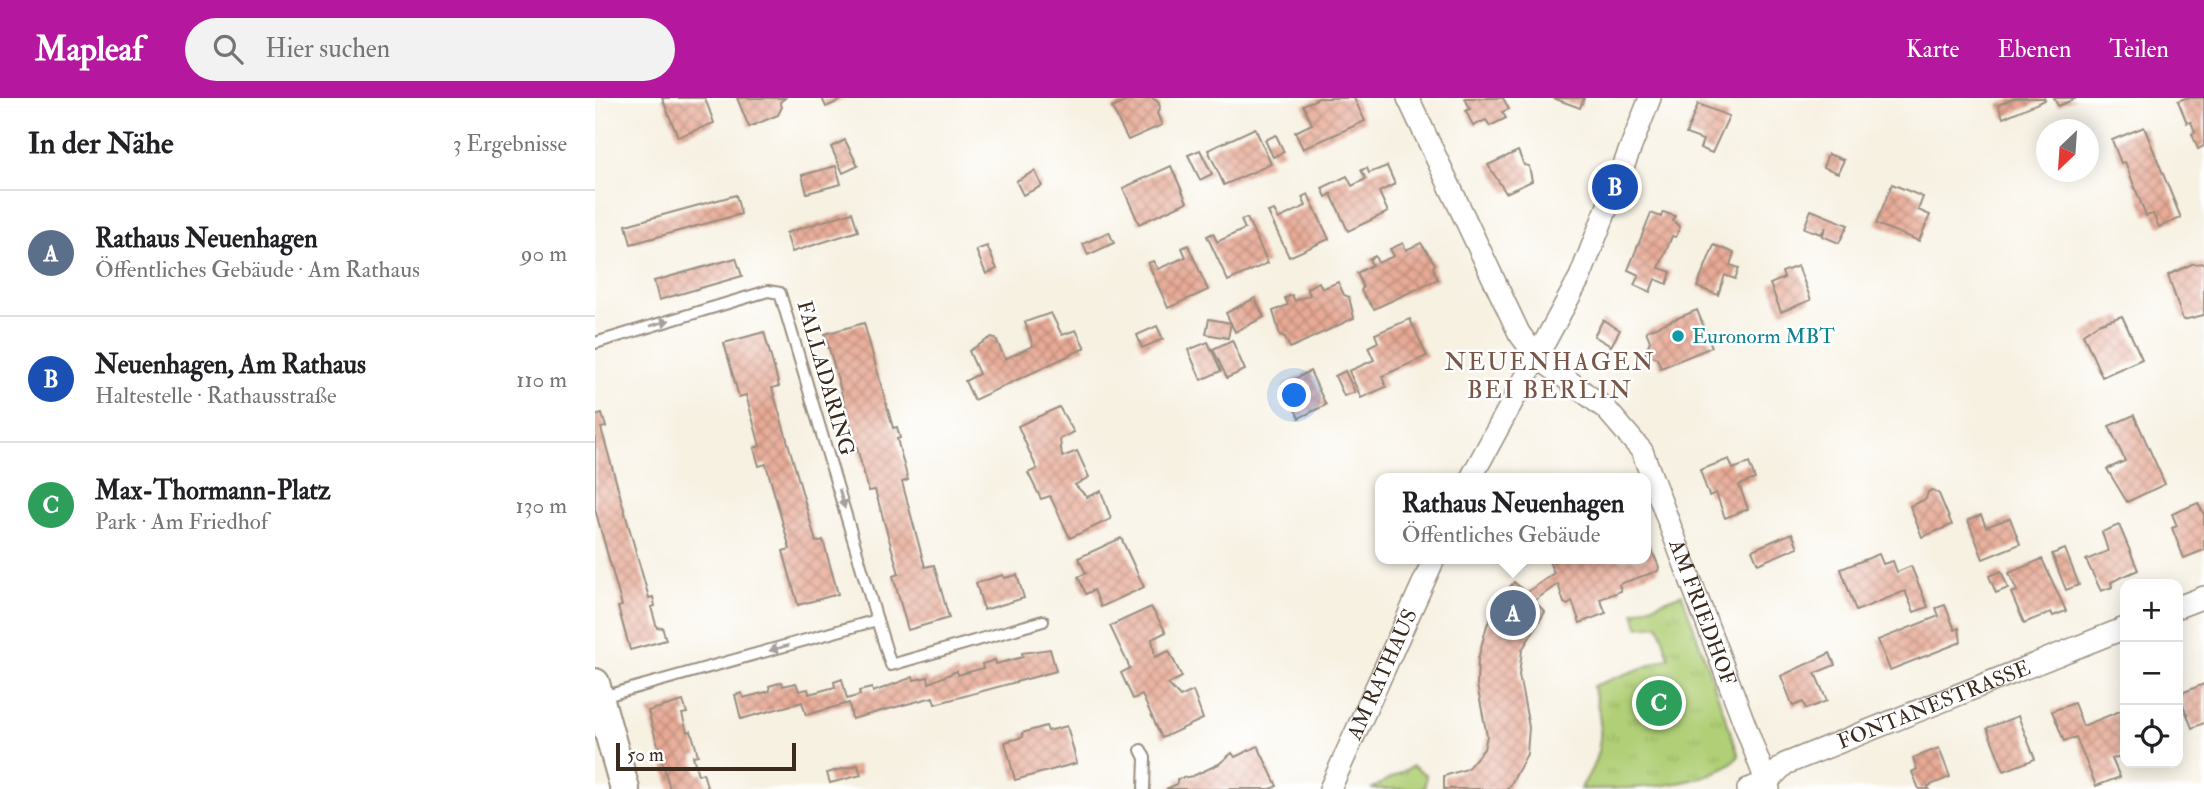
<!DOCTYPE html>
<html lang="de">
<head>
<meta charset="utf-8">
<style>
  :root { --surface:#fff; --page:#f2f2f2; --text:#202124; --muted:#757577; --line:#e0e0e0; --accent:#b5179e }
  body { margin:0; font-family:"IM FELL Double Pica",serif; background:var(--page); color:var(--text) }
  .controls { position:absolute; right:21px; bottom:21px; display:grid; overflow:hidden; border-radius:14px; box-shadow:0 4px 18px #0003 }
  .controls button { width:63px; height:63px; display:grid; place-items:center; padding:0; border:0; border-bottom:2px solid var(--line); background:var(--surface); color:var(--text); font:35px sans-serif }
  .compass { position:absolute; left:1441px; top:21px; width:63px; height:63px; border-radius:50%; background:var(--surface); box-shadow:0 4px 18px #0003; rotate:205deg }
  .scale { position:absolute; left:21px; bottom:18px; width:180px; box-sizing:border-box; padding-left:7px; border:4px solid #3b2a1e; border-top:0; font-size:19px; line-height:24px; white-space:nowrap; color:#3b2a1e; -webkit-text-stroke:5px #fff; paint-order:stroke }
  .you { position:absolute; left:700px; top:298px; width:24px; height:24px; margin:-18px; border:5px solid #fff; border-radius:50%; background:#1a73e8; box-shadow:0 0 0 10px #1a73e833 }
  .badge { display:grid; place-items:center; width:46px; height:46px; border-radius:50%; background:var(--accent); color:#fff; font-size:23px; font-weight:700 }
  .pin { position:absolute; translate:-50% -50%; border:4px solid #fff; box-shadow:0 2px 7px #0006 }
  .popup { position:absolute; left:780px; top:375px; width:276px; height:91px; box-sizing:border-box; display:grid; place-content:center; border-radius:14px; background:var(--surface); filter:drop-shadow(0 2px 5px #0005); font-size:23px; white-space:nowrap; color:var(--muted) }
  .popup b { font-size:26px; color:var(--text) }
  .popup::after { content:''; position:absolute; left:50%; top:100%; margin-left:-14px; border:14px solid transparent; border-top-color:var(--surface) }
  .list { margin:0; padding:0; list-style:none }
  h2 { display:flex; justify-content:space-between; align-items:center; height:91px; margin:0; padding:0 28px; font-size:30px }
  h2 small { font-size:23px; font-weight:400; color:var(--muted) }
  .list li { display:grid; grid-template-columns:46px 1fr auto; gap:21px; align-items:center; box-sizing:border-box; height:126px; padding:0 28px; border-top:2px solid var(--line) }
  .list b { display:block; font-size:26px; white-space:nowrap }
  .list p { margin:0; font-size:23px; white-space:nowrap; color:var(--muted) }
  .list em { font-size:23px; font-style:normal; color:var(--muted) }
  .icon { flex:none; width:38px; height:38px; fill:none; stroke:currentColor; stroke-width:2; stroke-linecap:round; stroke-linejoin:round }
  .map { position:relative; flex:none; width:1609px; height:691px; overflow:hidden }
  header { display:flex; align-items:center; gap:42px; box-sizing:border-box; height:98px; padding:0 35px; background:var(--accent); color:#fff }
  header strong { font-size:33px }
  nav { display:flex; gap:38px; margin-inline-start:auto; font-size:24px }
  .search { width:490px; height:63px; background:var(--page); display:flex; align-items:center; gap:18px; box-sizing:border-box; padding:0 24px; border-radius:38px; color:var(--muted); font-size:26px }
  main { display:flex }
  aside { flex:1; background:var(--surface) }
  .map>svg:first-child { display:block }
  .park { fill:url(#park-tufts); stroke:#767c4a; stroke-width:2 }
  .building { fill:url(#building-cross-hatch) }
  .lines { fill:none; stroke-linecap:round; stroke-linejoin:round }
  .lane-casing { stroke:#998e80; stroke-width:14 }
  .street-casing { stroke:#998e80; stroke-width:24 }
  .secondary-casing { stroke:#998e80; stroke-width:32 }
  .lane { stroke:#fff; stroke-width:10 }
  .street { stroke:#fff; stroke-width:21 }
  .secondary { stroke:#fff; stroke-width:28 }
  .oneway { fill:#a79f9a }
  .culture-dot { fill:#0f9aa8; stroke:#fff; stroke-width:2.5 }
  .labels { text-anchor:middle; stroke-width:5; stroke-linejoin:round; paint-order:stroke }
  .culture-label { font-size:21px; fill:#0d838f; stroke:#fff; text-anchor:start }
  .street-label { font-size:21px; fill:#3b2a1e; stroke:#fff }
  .quarter-label { font-size:24px; letter-spacing:2px; fill:#785748; stroke:#fff }
</style>
</head>
<body>
<header>
<strong>Mapleaf</strong>
<div class="search"><svg class="icon" aria-label="search" viewBox="0 0 24 24"><circle cx="10" cy="10" r="6"/><path d="M15 15l6 6"/></svg>Hier suchen</div>
<nav><a>Karte</a><a>Ebenen</a><a>Teilen</a></nav>
</header>
<main>
<aside>
<h2>In der Nähe<small>3 Ergebnisse</small></h2>
<ul class="list">
<li><span class="badge" style="background:#5c6f8a">A</span><div><b>Rathaus Neuenhagen</b><p>Öffentliches Gebäude · Am Rathaus</p></div><em>90 m</em></li>
<li><span class="badge" style="background:#1a4fb4">B</span><div><b>Neuenhagen, Am Rathaus</b><p>Haltestelle · Rathausstraße</p></div><em>110 m</em></li>
<li><span class="badge" style="background:#2e9e5b">C</span><div><b>Max-Thormann-Platz</b><p>Park · Am Friedhof</p></div><em>130 m</em></li>
</ul>
</aside>
<div class="map">
<svg width="1609" height="691" viewBox="0 0 1609 691">
  <defs>
    <pattern id="park-tufts" width="24" height="20" patternUnits="userSpaceOnUse" patternTransform="scale(1.75)"><rect width="24" height="20" fill="#b0cf76"/><path d="M3 7l-1-3M5 7V3M7 7l1-3M15 17l-1-3M17 17v-4M19 17l1-3" fill="none" stroke="#98b266"/></pattern>
    <pattern id="building-cross-hatch" width="8" height="8" patternUnits="userSpaceOnUse" patternTransform="scale(1.75)"><rect width="8" height="8" fill="#e8aa96"/><path d="M0 0l8 8M0 8l8-8" fill="none" stroke="#bd8b7a"/></pattern>
  </defs>
  <rect width="100%" height="100%" fill="#fff"/>
  <filter id="ink" filterUnits="userSpaceOnUse"><feTurbulence type="fractalNoise" baseFrequency=".0143" numOctaves="2"/><feDisplacementMap in="SourceGraphic" scale="14" xChannelSelector="R" yChannelSelector="G"/><feConvolveMatrix kernelMatrix="1 2 1 2 8 2 1 2 1" color-interpolation-filters="sRGB"/></filter>
  <filter id="wash" filterUnits="userSpaceOnUse"><feTurbulence type="fractalNoise" baseFrequency=".00686" numOctaves="4" result="noise"/><feDisplacementMap in="SourceGraphic" scale="28" xChannelSelector="R" yChannelSelector="G"/><feGaussianBlur stdDeviation="1.57" result="paint"/><feColorMatrix in="noise" values="0 0 0 0 0 0 0 0 0 0 0 0 0 0 0 0 0 1.4 0 .05"/><feComposite in="paint" operator="in"/></filter>
  <g filter="url(#wash)">
    <rect width="100%" height="100%" fill="#f7f1e2"/>
    <g class="park">
      <path d="M1087 496 1144 658C1113 691 1035 691 985 691 1010 656 1009 627 998 588L1074 560 1064 527 1043 529 1039 514Z"/>
      <polygon points="818,668 831,677 830,691 776,691"/>
    </g>
    <g id="blocks">
      <g class="building">
        <polygon points="67,0 110,0 119,25 83,39"/>
        <polygon points="142,0 190,0 185,4 187,9 183,17 154,29"/>
        <polygon points="227,0 251,0 231,9"/>
        <polygon points="538,0 557,0 563,4 565,9 562,15 567,27 533,42 517,10"/>
        <polygon points="724,0 759,0 770,23 708,51 700,34 717,26 708,7"/>
        <polygon points="870,0 908,0 914,11 907,14 911,20 895,28 891,22 878,28 871,13 875,11"/>
        <polygon points="958,0 989,0 985,10"/>
        <polygon points="1419,0 1449,0 1450,2 1408,20 1403,7"/>
        <polygon points="1459,0 1482,0 1463,8"/>
        <polygon points="1590,0 1609,0 1609,48 1603,51 1597,36 1600,34 1596,24 1592,25 1583,3"/>
        <polygon points="1103,6 1134,18 1117,55 1105,50 1108,42 1091,36"/>
        <polygon points="1549,29 1586,120 1564,129 1558,116 1551,118 1530,64 1526,65 1517,42"/>
        <polygon points="660,30 676,66 629,87 613,52"/>
        <polygon points="681,37 689,54 678,59 670,42"/>
        <polygon points="250,42 263,68 248,75 236,49"/>
        <polygon points="605,52 617,76 605,82 593,57"/>
        <polygon points="923,53 929,67 934,68 937,83 911,95 893,67"/>
        <polygon points="1233,56 1249,62 1243,75 1228,69"/>
        <polygon points="241,68 246,86 212,95 207,77"/>
        <polygon points="576,68 592,104 544,126 528,90"/>
        <polygon points="792,68 800,86 784,94 793,114 753,133 736,96 731,99 727,90 752,78 757,88 771,81 766,72 772,70 774,75"/>
        <polygon points="440,73 447,88 428,97 421,83"/>
        <polygon points="1297,86 1328,99 1323,112 1335,117 1324,143 1281,126"/>
        <polygon points="713,96 734,141 694,159 673,114 679,112 683,121 711,108 707,99"/>
        <polygon points="141,97 146,116 36,146 31,127"/>
        <polygon points="1216,112 1253,127 1244,145 1227,138 1231,129 1226,136 1209,130"/>
        <polygon points="257,114 263,133 197,154 191,135"/>
        <polygon points="1068,114 1080,118 1078,123 1085,129 1081,139 1077,138 1064,170 1076,174 1072,186 1060,181 1055,194 1039,187 1044,177 1033,172 1056,115 1066,119"/>
        <polygon points="652,120 673,165 633,183 612,138 618,135 622,144 650,131 646,122"/>
        <polygon points="514,134 519,145 493,157 488,146"/>
        <polygon points="808,145 811,152 826,145 840,166 838,170 843,181 779,211 766,193 768,189 762,175 777,167 774,161 780,158 783,165 799,158 795,151"/>
        <polygon points="593,147 613,192 573,210 553,165 558,163 563,171 591,159 587,150"/>
        <polygon points="1119,147 1139,155 1135,167 1144,170 1140,181 1130,177 1123,197 1102,189"/>
        <polygon points="392,148 402,171 391,176 381,152"/>
        <polygon points="141,160 147,178 64,202 59,183"/>
        <polygon points="1609,165 1609,217 1588,222 1573,177 1597,166"/>
        <polygon points="1203,168 1216,202 1186,214 1175,186 1189,180 1187,174"/>
        <polygon points="724,184 727,191 743,184 749,197 754,199 759,220 695,250 690,239 685,237 678,213 693,207 690,200 697,197 700,203 715,197 712,190"/>
        <polygon points="660,200 669,219 640,234 631,215"/>
        <polygon points="1102,212 1117,249 1066,270 1062,260 1050,255 1055,243 1051,233"/>
        <polygon points="456,215 467,237 481,232 490,250 379,302 370,283 384,276 374,253 397,239 401,241 410,261 438,248 430,224"/>
        <polygon points="1527,218 1547,261 1507,279 1488,236 1503,226"/>
        <polygon points="614,221 636,225 633,240 611,236"/>
        <polygon points="815,221 832,258 787,278 791,289 766,300 754,273 779,262 773,249 783,244 780,236"/>
        <polygon points="1008,222 1025,232 1016,248 999,238"/>
        <polygon points="269,225 298,330 302,329 305,340 302,341 313,382 307,384 330,469 339,467 354,520 313,532 298,478 304,476 280,392 274,393 230,236"/>
        <polygon points="562,228 568,241 547,250 542,237"/>
        <polygon points="169,234 184,288 177,290 202,376 221,444 228,442 243,496 203,507 188,453 195,451 171,366 164,368 159,350 165,348 151,297 144,299 129,245"/>
        <polygon points="637,242 650,272 632,280 618,251"/>
        <polygon points="613,244 626,273 606,282 593,252"/>
        <polygon points="715,273 731,307 704,320 688,287"/>
        <polygon points="750,273 760,294 749,298 740,278"/>
        <polygon points="464,309 479,334 465,341 467,359 482,353 494,379 480,387 492,399 506,393 516,421 475,440 455,398 446,401 433,375 442,371 423,328"/>
        <polygon points="7,316 11,329 6,330 54,500 58,499 60,508 56,509 62,530 67,529 71,542 35,552 23,509 27,508 0,411 0,318"/>
        <polygon points="1539,317 1570,386 1532,404 1512,371 1530,363 1514,328"/>
        <polygon points="1134,361 1138,371 1154,365 1160,381 1144,387 1153,411 1130,420 1121,395 1114,398 1105,372"/>
        <polygon points="1337,392 1344,396 1357,427 1327,439 1315,408 1331,401 1333,394"/>
        <polygon points="1603,405 1609,417 1609,452 1589,460 1577,430 1582,428 1577,416"/>
        <polygon points="1386,417 1391,429 1415,420 1425,446 1388,461 1373,422"/>
        <polygon points="1524,427 1543,472 1516,484 1517,489 1506,493 1491,462 1513,453 1507,434"/>
        <polygon points="1197,435 1203,449 1163,466 1157,452"/>
        <polygon points="1051,438 1064,469 1063,473 1027,485 1024,487 1026,493 1005,501 1011,515 985,525 977,503 973,507 969,505 963,486 939,503 950,514 927,552 924,577 934,629 932,656 915,688 913,691 849,691 849,678 872,671 889,651 892,638 882,587 883,561 892,527 908,498 919,484 931,495 959,475 953,461 1051,461"/>
        <polygon points="526,440 549,489 506,509 499,492 491,496 483,479 491,475 483,460"/>
        <polygon points="1470,451 1484,487 1471,492 1457,456"/>
        <polygon points="1284,456 1288,466 1298,463 1302,474 1316,468 1333,509 1319,514 1310,493 1261,513 1246,471"/>
        <polygon points="1447,461 1471,513 1458,518 1456,514 1429,525 1416,495 1422,493 1414,475"/>
        <polygon points="1406,473 1413,490 1401,495 1394,478"/>
        <polygon points="408,477 409,480 422,477 429,500 389,512 381,485"/>
        <polygon points="1350,507 1360,532 1364,530 1366,544 1295,572 1283,542 1344,518 1341,510"/>
        <polygon points="556,509 571,534 557,541 560,559 574,553 587,579 573,586 585,599 598,593 608,621 567,640 547,597 538,601 526,575 535,570 515,528"/>
        <polygon points="455,551 461,573 340,606 338,599 257,621 254,605 211,617 207,604 146,621 140,597 147,595 148,600 175,593 174,588 187,584 188,588 201,585 204,593 213,591 214,596 240,589 239,584 247,581 252,601 265,597 264,593 277,590 278,594 318,579 319,582 333,579 334,585 362,573 363,577 388,570 387,566 400,562 401,566 428,559 427,555"/>
        <polygon points="1235,555 1240,567 1220,575 1232,603 1211,611 1208,604 1198,608 1186,578"/>
        <polygon points="1609,586 1609,625 1597,630 1584,596"/>
        <polygon points="88,603 92,615 87,616 92,634 96,633 103,657 98,658 103,677 108,675 112,688 108,691 75,691 53,613"/>
        <polygon points="1479,605 1488,628 1530,611 1530,656 1517,661 1525,679 1501,688 1481,639 1469,643 1457,613"/>
        <polygon points="1423,618 1440,661 1409,673 1392,630"/>
        <polygon points="451,628 453,633 472,628 482,665 420,682 410,644 428,639 427,635"/>
        <polygon points="663,648 682,688 676,691 571,691 582,686 582,681 598,678 624,666 637,655 640,659"/>
        <polygon points="1344,650 1355,679 1333,688 1334,691 1324,691 1317,674 1322,671 1318,660"/>
        <polygon points="263,667 266,677 235,685 232,675"/>
      </g>
    </g>
  </g>
  <g filter="url(#ink)">
    <use href="#blocks" fill-opacity="0" stroke="#998e80" stroke-width="2"/>
    <g class="lines">
      <g class="lane-casing">
        <g id="lane">
          <polyline points="0,245 173,193 185,195 282,522 7,599"/>
          <polyline points="282,522 296,567 448,523"/>
          <polyline points="546,652 550,660 549,691"/>
        </g>
      </g>
      <g class="street-casing">
        <g id="street">
          <path id="s1" d="M813 0 924 235 941 258 1011 311 1047 353 1174 691"/>
          <polyline points="876,380 985,179 1055,0"/>
          <polyline points="1583,509 1609,499"/>
          <path id="s2" d="M735 691 839 461"/>
          <path id="s3" d="M1153 691 1172 684 1190 666 1530 530"/>
        </g>
      </g>
      <g class="secondary-casing">
        <polyline id="secondary" points="0,585 30,691"/>
      </g>
      <use href="#lane" class="lane"/>
      <use href="#street" class="street"/>
      <use href="#secondary" class="secondary"/>
    </g>
    <defs><path id="oneway-solid" d="M-6-.8H1V-3.2L6.5 0L1 3.2V.8H-6Z" transform="scale(1.75)"/></defs>
    <g class="oneway">
      <use href="#oneway-solid" transform="translate(65 225) rotate(-17)"/>
      <use href="#oneway-solid" transform="translate(247 401) rotate(74)"/>
      <use href="#oneway-solid" transform="translate(184 550) rotate(164)"/>
    </g>
  </g>
  <circle class="culture-dot" cx="1083" cy="238" r="7"/>
  <g class="labels">
    <g class="culture-label">
      <text x="1097" y="245">Euronorm MBT</text>
    </g>
    <g class="street-label">
      <text transform="translate(231 280) rotate(74)" y="7">FALLADARING</text>
      <text dy="7" stroke="none"><textPath href="#s1" startOffset="604">AM FRIEDHOF</textPath></text>
      <text dy="7" stroke="none"><textPath href="#s2" startOffset="126">AM RATHAUS</textPath></text>
      <text dy="7" stroke="none"><textPath href="#s3" startOffset="206">FONTANESTRASSE</textPath></text>
    </g>
    <g class="quarter-label">
      <text x="955" y="272">NEUENHAGEN<tspan x="955" dy="28">BEI BERLIN</tspan></text>
    </g>
  </g>
</svg>
<div class="controls">
<button>+</button>
<button>−</button>
<button><svg class="icon" aria-label="locate" viewBox="0 0 24 24"><circle cx="12" cy="12" r="6"/><path d="M12 2v4M12 18v4M2 12h4M18 12h4"/></svg></button>
</div>
<svg class="compass" viewBox="-18 -18 36 36"><path d="M0-13l5 13h-10z" fill="#e53935"/><path d="M0 13l5-13h-10z" fill="#757577"/></svg>
<div class="scale">50 m</div>
<div class="you"></div>
<div class="pin badge" style="left:918px;top:515px;background:#5c6f8a">A</div>
<div class="popup"><b>Rathaus Neuenhagen</b>Öffentliches Gebäude</div>
<div class="pin badge" style="left:1020px;top:89px;background:#1a4fb4">B</div>
<div class="pin badge" style="left:1064px;top:605px;background:#2e9e5b">C</div>
</div>
</main>
</body>
</html>
